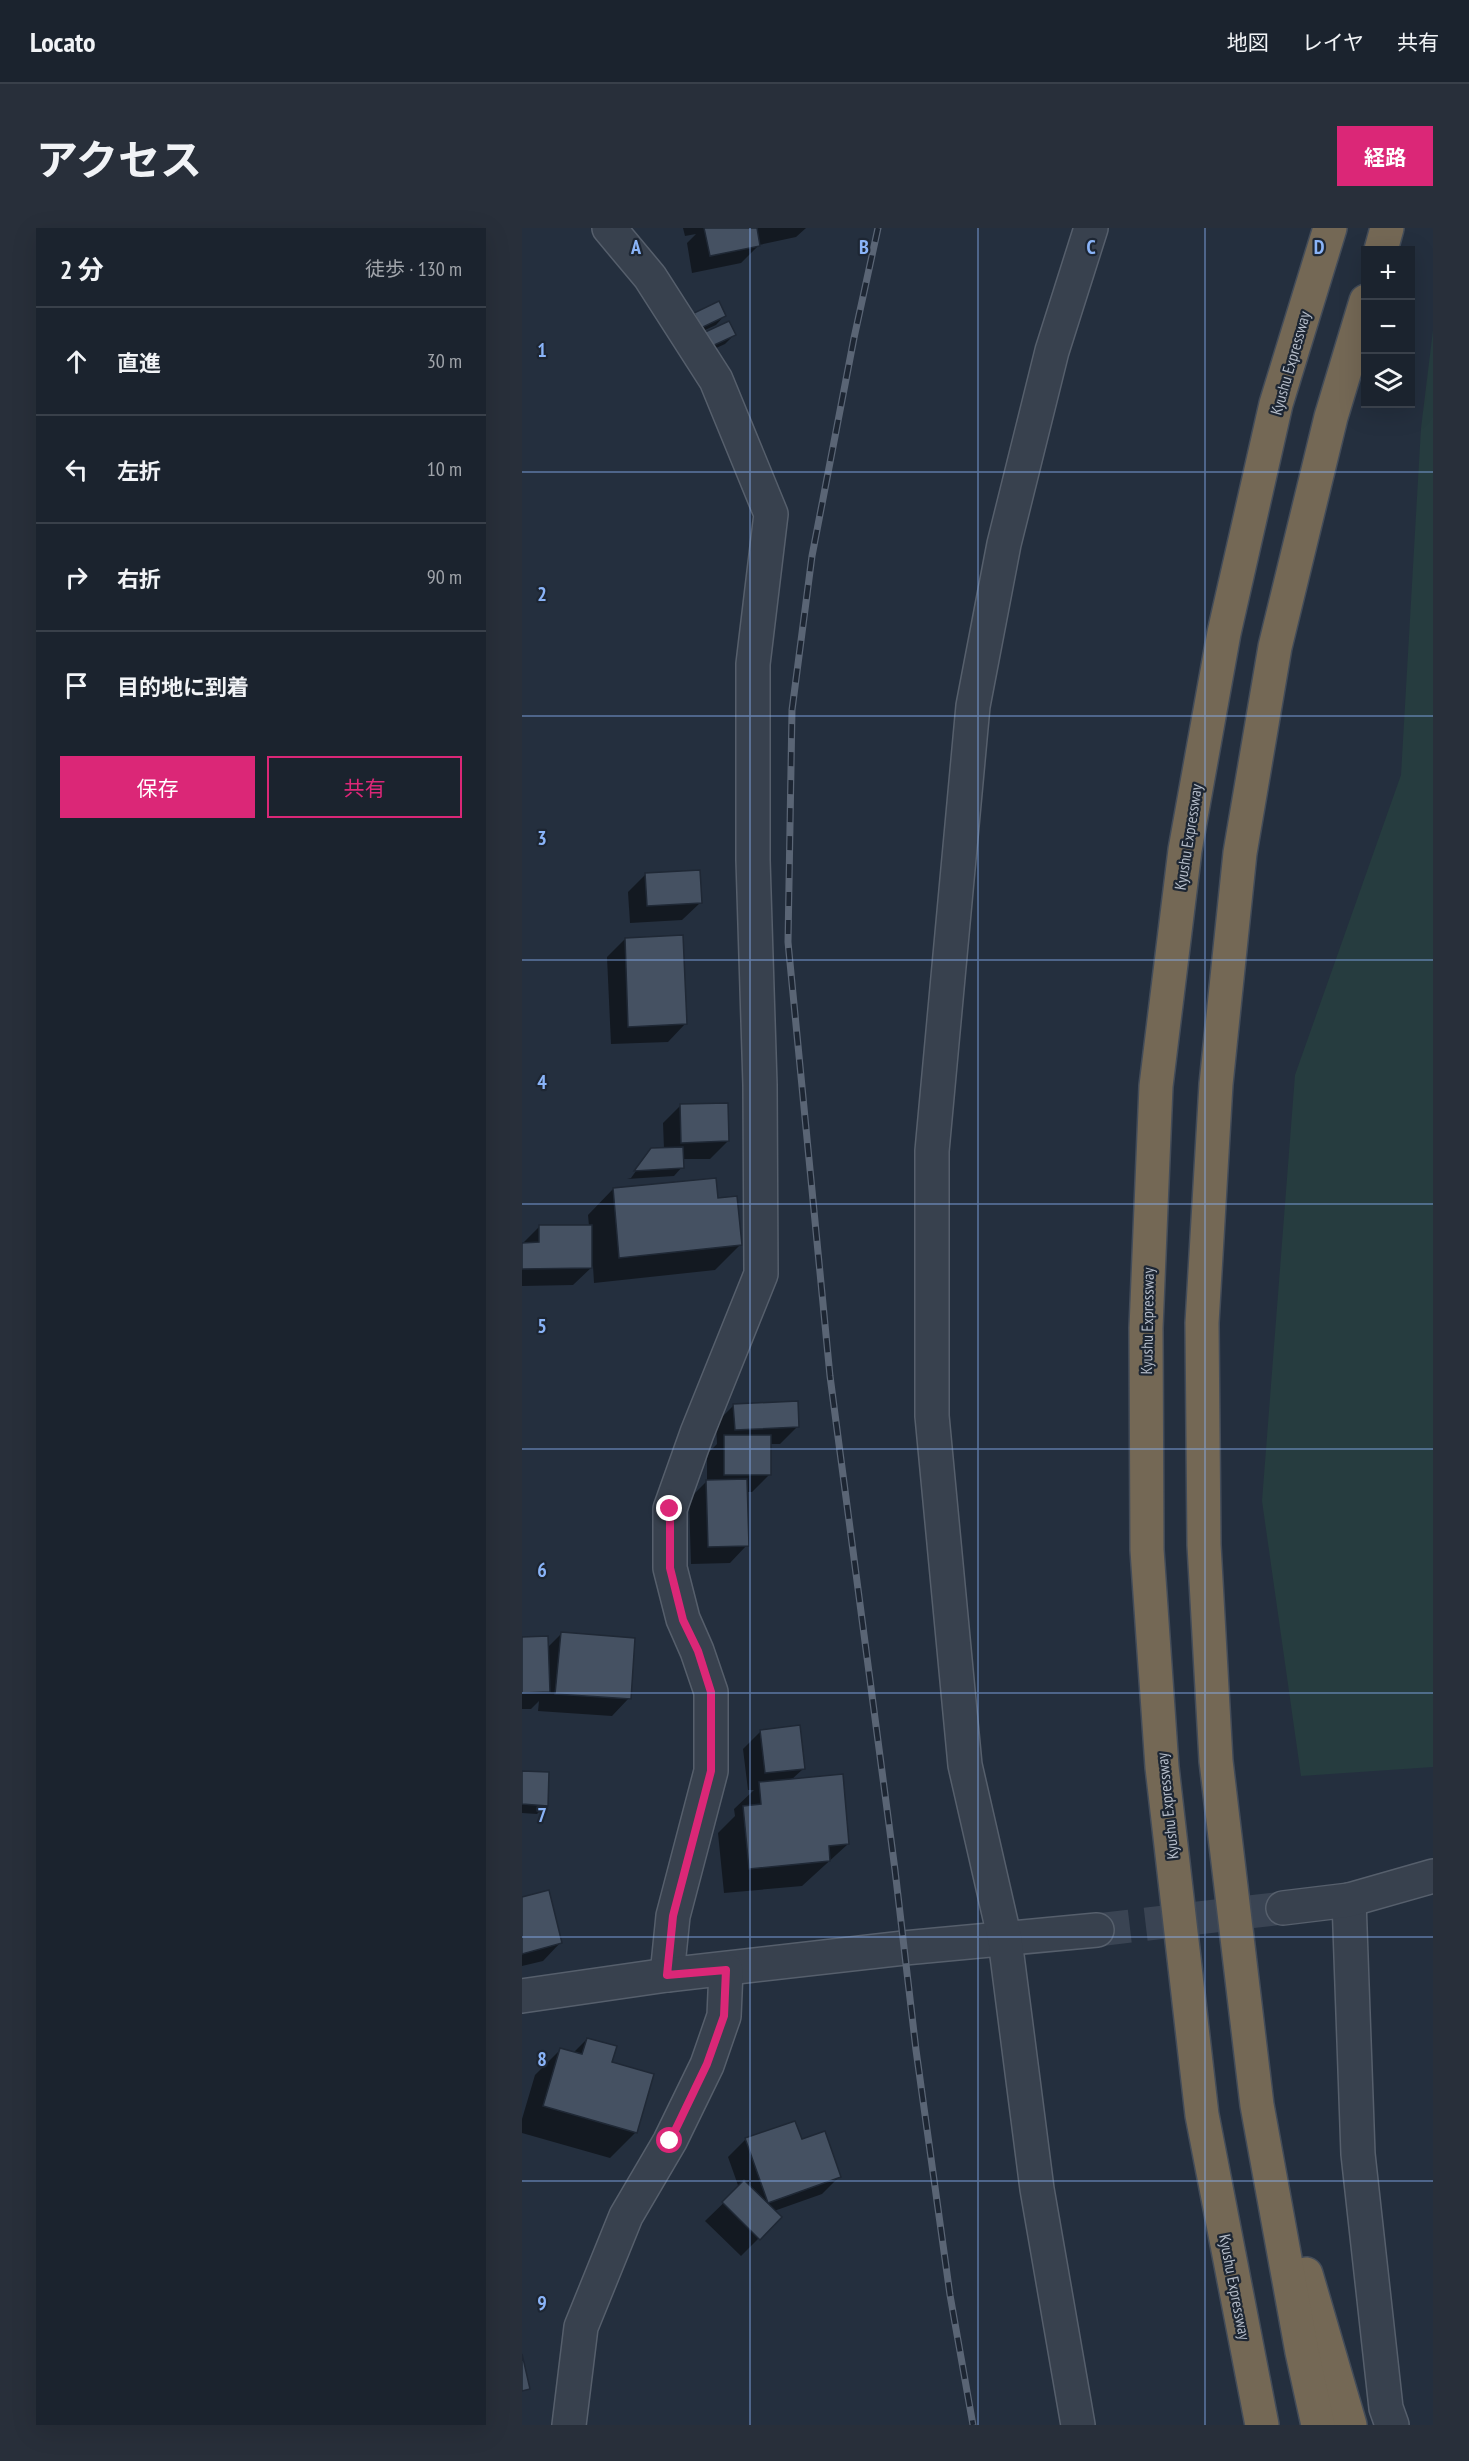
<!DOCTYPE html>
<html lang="ja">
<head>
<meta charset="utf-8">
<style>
  :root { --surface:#1b232e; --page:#282f3a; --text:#f1f3f6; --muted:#a0a4aa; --line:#39404a; --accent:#db2777 }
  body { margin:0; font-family:"PT Sans Narrow","Noto Sans JP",sans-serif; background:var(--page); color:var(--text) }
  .controls { position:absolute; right:18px; top:18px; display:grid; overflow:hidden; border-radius:0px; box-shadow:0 6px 24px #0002 }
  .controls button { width:54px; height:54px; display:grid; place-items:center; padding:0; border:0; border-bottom:2px solid var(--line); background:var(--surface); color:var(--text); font:30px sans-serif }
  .stop { position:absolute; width:18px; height:18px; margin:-14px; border:4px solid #db2777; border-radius:50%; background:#fff }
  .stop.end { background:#db2777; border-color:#fff; box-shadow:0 2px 6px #0008 }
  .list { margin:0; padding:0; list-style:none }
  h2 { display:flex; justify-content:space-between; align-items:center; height:78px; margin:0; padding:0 24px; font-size:26px }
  h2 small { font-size:20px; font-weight:400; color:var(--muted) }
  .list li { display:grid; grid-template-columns:39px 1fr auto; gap:18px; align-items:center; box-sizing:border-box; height:108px; padding:0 24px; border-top:2px solid var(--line) }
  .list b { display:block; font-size:22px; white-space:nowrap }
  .list em { font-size:20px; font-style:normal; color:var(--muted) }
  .actions { display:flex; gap:12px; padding:18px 24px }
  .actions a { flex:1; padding:14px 0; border:2px solid var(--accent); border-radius:0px; text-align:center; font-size:21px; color:var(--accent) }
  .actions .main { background:var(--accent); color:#fff }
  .icon { flex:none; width:33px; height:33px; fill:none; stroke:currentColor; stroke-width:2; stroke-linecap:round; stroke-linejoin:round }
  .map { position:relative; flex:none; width:911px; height:2197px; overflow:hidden; border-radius:0px }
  header { display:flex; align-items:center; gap:36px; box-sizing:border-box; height:84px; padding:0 30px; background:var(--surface); border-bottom:2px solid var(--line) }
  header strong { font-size:28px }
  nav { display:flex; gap:33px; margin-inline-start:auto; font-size:21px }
  .intro { display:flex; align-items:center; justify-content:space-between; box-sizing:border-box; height:144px; padding:0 36px }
  h1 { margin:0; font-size:42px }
  .button { padding:15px 27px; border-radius:0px; background:var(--accent); color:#fff; font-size:21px; font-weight:700 }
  main { display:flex; gap:36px; padding:0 36px }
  aside { flex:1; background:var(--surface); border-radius:0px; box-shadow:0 6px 24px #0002 }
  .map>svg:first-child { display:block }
  .green { fill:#263c3f }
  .shadow { fill:#0007 }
  .building { fill:#455162; stroke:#1f2835; stroke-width:1.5 }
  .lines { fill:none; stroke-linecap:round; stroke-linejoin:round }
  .minor-tunnel { stroke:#3a4453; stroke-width:33; stroke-dasharray:33 16; stroke-linecap:butt }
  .minor-casing { stroke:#565f6c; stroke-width:36 }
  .motorway-casing { stroke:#434c59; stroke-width:36 }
  .minor { stroke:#38414e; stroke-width:33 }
  .motorway { stroke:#746855; stroke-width:33 }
  .rail-casing { stroke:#5a6575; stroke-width:7 }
  .rail { stroke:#1d2633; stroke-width:4.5; stroke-dasharray:14; stroke-linecap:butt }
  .route { stroke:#db2777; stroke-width:8 }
  .grid { fill:none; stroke:#8ab4f8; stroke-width:1.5; stroke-opacity:0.55 }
  .labels { text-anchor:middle; stroke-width:4.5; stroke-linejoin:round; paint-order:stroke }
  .street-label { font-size:16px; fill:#b4bcc9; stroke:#1d2633 }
  .grid-label { font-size:20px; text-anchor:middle; font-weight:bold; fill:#8ab4f8; stroke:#1d2633; stroke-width:4.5; stroke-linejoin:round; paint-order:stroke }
</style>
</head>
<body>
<header>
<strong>Locato</strong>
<nav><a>地図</a><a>レイヤ</a><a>共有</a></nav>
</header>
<div class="intro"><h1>アクセス</h1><a class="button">経路</a></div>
<main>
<aside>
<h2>2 分<small>徒歩 · 130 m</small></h2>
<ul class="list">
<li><svg class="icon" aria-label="ahead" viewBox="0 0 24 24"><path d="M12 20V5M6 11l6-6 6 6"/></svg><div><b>直進</b></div><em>30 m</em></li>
<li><svg class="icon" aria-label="left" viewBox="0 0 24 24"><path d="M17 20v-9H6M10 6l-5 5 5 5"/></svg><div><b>左折</b></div><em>10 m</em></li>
<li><svg class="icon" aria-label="right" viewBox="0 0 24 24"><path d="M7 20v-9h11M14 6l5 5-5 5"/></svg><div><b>右折</b></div><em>90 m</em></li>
<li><svg class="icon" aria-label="arrive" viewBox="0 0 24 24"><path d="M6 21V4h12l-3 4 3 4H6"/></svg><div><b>目的地に到着</b></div></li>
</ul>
<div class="actions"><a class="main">保存</a><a>共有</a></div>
</aside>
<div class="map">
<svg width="911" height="2197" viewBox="0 0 911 2197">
  <rect width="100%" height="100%" fill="#242f3e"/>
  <polygon class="green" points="911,102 911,1539 779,1548 740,1273 773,847 879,547 899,200"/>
  <g class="shadow">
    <polygon points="161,0 284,0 274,9 237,17 219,35 170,45 165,15 174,6 163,8"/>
    <polygon points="173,86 202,88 194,97 170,108 164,95"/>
    <polygon points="212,107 203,116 179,127 173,115"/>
    <polygon points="124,646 178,675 160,692 108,695 106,664"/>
    <polygon points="103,711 163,796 146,814 89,816 85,729"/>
    <polygon points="158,878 206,913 188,931 160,931 160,939 152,948 105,951 109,950 129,922 142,921 141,895"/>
    <polygon points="91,961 194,971 218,1017 193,1042 72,1055 71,1038 51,1057 0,1058 0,1016 17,999 67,998 66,987"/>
    <polygon points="212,1177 276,1198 258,1216 248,1216 248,1246 230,1264 224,1264 225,1317 208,1335 169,1336 167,1271 185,1253 185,1226 195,1216 194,1195"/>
    <polygon points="39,1406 107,1470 90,1488 16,1483 17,1473 9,1481 0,1481 0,1410 25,1420"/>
    <polygon points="239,1503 281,1541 269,1552 326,1616 280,1658 202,1665 196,1605 213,1588 212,1581 232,1562 226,1562 221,1521"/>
    <polygon points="0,1545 24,1577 15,1586 0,1585"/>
    <polygon points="0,1670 38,1715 21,1733 0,1738"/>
    <polygon points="65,1811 88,1835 114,1904 88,1930 0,1905 0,1891 13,1847 38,1822 51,1825"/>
    <polygon points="224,1911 279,1912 317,1949 300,1966 252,1983 258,1989 219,2028 183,1993 217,1960 206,1929"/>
  </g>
  <g class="building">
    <polygon points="182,0 235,0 238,18 188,28"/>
    <polygon points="197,73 204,88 179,100 172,85"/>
    <polygon points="207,93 214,107 188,119 181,105"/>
    <polygon points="178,642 180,675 125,678 123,645"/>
    <polygon points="161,707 165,796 106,799 103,710"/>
    <polygon points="206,875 207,913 159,915 158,876"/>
    <polygon points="161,919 162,940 112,943 129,920"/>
    <polygon points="194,950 196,970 215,968 220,1017 97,1030 91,960"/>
    <polygon points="17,997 70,997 70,1040 0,1041 0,1015 17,1014"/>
    <polygon points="276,1173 277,1199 213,1202 211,1176"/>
    <rect x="202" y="1207" width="47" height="40"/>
    <polygon points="225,1251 227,1318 186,1319 184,1252"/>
    <polygon points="39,1404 113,1410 109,1471 33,1466"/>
    <polygon points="26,1408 28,1464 0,1465 0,1409"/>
    <polygon points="278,1497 283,1541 243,1545 238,1502"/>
    <polygon points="0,1543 27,1544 26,1578 0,1576"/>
    <polygon points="321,1546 327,1616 307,1618 308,1633 227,1641 221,1578 239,1576 237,1554"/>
    <polygon points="27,1662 40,1715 0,1726 0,1669"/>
    <polygon points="65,1810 95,1818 90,1834 132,1846 115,1905 21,1878 38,1820 60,1826"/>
    <polygon points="273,1893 280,1911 303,1903 319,1949 246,1975 223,1910"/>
    <polygon points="222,1952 260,1989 238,2012 200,1974"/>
    <polygon points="0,2126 8,2161 0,2163"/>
  </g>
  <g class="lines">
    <polyline class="minor-tunnel" points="575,1702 761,1680"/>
    <g class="minor-casing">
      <g id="minor">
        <polyline points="87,0 128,49 194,152 249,286 231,436 231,632 238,857 239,1046 175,1205 148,1281 148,1340 161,1391 175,1423 189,1464 189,1543 151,1688 145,1747"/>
        <polyline points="827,1672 836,1926 864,2180 870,2197"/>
        <polyline points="761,1680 827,1672 911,1648"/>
        <polyline points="0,1768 145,1747 382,1720 575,1702"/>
        <polyline points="47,2197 59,2099 104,1988 148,1913 185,1837 202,1788 204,1742"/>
        <polyline points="556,2197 515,1961 483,1712 443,1537 410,1188 410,923 451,478 482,316 530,123 569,0"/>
      </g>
    </g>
    <g class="motorway-casing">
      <g id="motorway">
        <polyline points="859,22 865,0"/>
        <polyline points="784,2046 828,2197"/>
        <polyline points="740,2197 680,1887 640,1539 625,1322 624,1100 634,858 663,622 702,405 754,176 808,0"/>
        <polyline points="796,2197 780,2124 735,1877 694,1533 682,1317 680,1095 694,856 718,625 753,419 809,189 844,73"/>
      </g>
    </g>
    <use href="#minor" class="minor"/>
    <use href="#motorway" class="motorway"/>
    <g class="rail-casing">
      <polyline id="rail" points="356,0 332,110 290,328 270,482 266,714 308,1148 373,1642 394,1822 428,2067 451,2197"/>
    </g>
    <use href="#rail" class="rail"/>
  </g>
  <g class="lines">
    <polyline class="route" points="148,1281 148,1340 161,1392 176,1423 189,1464 189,1543 151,1688 145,1747 204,1742 202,1788 185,1836 148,1913"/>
  </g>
  <path class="grid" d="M228 0V2197M456 0V2197M683 0V2197M0 244H911M0 488H911M0 732H911M0 976H911M0 1221H911M0 1465H911M0 1709H911M0 1953H911"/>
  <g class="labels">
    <g class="street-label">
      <text transform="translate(768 135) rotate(-74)" y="6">Kyushu Expressway</text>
      <text transform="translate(666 609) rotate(-81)" y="6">Kyushu Expressway</text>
      <text transform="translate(625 1093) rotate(-89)" y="6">Kyushu Expressway</text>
      <text transform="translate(645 1578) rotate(-96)" y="6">Kyushu Expressway</text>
      <text transform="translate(713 2059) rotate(79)" y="6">Kyushu Expressway</text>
    </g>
  </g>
  <g class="grid-label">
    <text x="114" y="26">A</text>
    <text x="342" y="26">B</text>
    <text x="569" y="26">C</text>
    <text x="797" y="26">D</text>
    <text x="20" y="129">1</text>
    <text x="20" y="373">2</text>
    <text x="20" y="617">3</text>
    <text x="20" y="861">4</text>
    <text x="20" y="1105">5</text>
    <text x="20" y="1349">6</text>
    <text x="20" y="1594">7</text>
    <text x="20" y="1838">8</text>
    <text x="20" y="2082">9</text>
  </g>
</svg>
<div class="controls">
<button>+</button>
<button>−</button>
<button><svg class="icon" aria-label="layers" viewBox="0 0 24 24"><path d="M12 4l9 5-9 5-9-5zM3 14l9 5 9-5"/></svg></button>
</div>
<div class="stop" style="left:148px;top:1913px"></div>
<div class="stop end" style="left:148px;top:1281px"></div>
</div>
</main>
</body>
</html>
